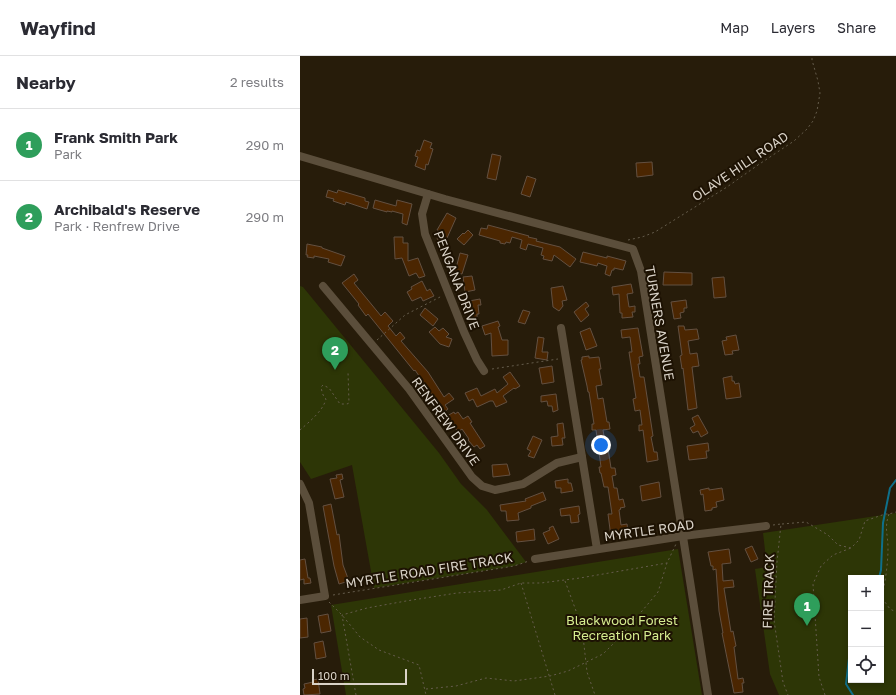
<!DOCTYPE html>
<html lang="en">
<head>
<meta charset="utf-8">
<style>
  :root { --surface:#fff; --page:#f2f2f3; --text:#2b2b33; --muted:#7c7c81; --line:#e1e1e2; --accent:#d93025 }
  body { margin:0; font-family:"Golos Text",sans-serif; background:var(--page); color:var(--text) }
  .controls { position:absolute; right:12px; bottom:12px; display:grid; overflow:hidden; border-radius:0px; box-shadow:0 2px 6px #0003 }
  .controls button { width:36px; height:36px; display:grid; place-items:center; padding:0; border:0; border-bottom:1px solid var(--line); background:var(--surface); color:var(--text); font:20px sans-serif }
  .scale { position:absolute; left:12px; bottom:10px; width:95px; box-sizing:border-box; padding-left:4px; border:2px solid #d9d2c7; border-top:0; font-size:11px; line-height:14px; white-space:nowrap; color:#d9d2c7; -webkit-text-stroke:3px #1d1203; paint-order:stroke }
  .you { position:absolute; left:301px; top:389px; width:14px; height:14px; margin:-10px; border:3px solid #fff; border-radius:50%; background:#1a73e8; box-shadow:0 0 0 6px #1a73e833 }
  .badge { display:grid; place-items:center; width:26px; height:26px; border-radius:50%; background:var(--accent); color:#fff; font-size:13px; font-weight:700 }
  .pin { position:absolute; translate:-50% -33px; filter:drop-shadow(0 1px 2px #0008) }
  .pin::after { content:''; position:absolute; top:21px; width:14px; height:12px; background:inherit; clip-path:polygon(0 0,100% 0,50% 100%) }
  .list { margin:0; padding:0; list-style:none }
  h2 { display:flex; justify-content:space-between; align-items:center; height:52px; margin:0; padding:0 16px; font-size:17px }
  h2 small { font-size:13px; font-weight:400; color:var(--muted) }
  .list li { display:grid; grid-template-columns:26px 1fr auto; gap:12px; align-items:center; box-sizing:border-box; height:72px; padding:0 16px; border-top:1px solid var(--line) }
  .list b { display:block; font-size:15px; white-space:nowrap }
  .list p { margin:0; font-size:13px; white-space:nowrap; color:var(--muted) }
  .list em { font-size:13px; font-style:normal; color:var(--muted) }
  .icon { flex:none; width:22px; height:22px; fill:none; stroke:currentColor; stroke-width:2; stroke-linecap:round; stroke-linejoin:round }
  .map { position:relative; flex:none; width:596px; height:639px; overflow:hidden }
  header { display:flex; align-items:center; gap:24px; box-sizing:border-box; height:56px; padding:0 20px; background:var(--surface); border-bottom:1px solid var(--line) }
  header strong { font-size:19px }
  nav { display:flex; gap:22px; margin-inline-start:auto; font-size:14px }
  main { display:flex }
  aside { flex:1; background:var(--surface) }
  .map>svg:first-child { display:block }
  .green { fill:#2d3606; fill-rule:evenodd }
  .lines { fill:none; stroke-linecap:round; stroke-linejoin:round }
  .stream { stroke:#0e6f8a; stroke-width:2 }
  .building { fill:#4b2601; stroke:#635041 }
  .path { stroke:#655c4c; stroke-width:1; stroke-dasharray:2 3; stroke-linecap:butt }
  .minor { stroke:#5b4e3b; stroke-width:8 }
  .labels { text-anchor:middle; stroke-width:4; stroke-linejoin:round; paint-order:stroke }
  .street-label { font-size:13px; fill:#d9d2c7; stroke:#1d1203 }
  .park-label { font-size:13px; fill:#d5ec8f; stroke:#1d1203 }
</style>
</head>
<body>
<header>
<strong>Wayfind</strong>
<nav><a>Map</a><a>Layers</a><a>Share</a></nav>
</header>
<main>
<aside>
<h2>Nearby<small>2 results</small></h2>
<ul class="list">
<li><span class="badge" style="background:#2e9e5b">1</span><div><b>Frank Smith Park</b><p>Park</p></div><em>290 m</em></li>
<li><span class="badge" style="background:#2e9e5b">2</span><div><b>Archibald's Reserve</b><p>Park · Renfrew Drive</p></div><em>290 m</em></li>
</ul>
</aside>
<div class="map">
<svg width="596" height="639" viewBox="0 0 596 639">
  <rect width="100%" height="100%" fill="#271c0a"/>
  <g class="green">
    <polygon points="0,230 3,231 139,397 161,428 187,454 226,506 214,510 74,532 52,409 11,423 0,406"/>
    <path d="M596 457V639H479L470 618 455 513 467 511 463 477ZM551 522H581V624H551Z"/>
    <polygon points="378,493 402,639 46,639 31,549"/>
  </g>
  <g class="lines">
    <g class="stream">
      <polyline points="579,522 581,514 583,467 590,432 596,424"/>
      <polyline points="551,585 546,628 553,639"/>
    </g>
  </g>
  <g class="building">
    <polygon points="124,84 132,87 130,92 133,93 128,109 126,108 125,114 115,110 118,101 115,100 117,94 120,95"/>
    <polygon points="192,98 201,100 196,124 187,122"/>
    <polygon points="352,106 353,119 337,121 336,107"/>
    <polygon points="227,120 236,123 230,141 221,138"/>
    <polygon points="28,134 37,137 38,134 65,142 65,145 69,146 67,153 46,146 45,149 33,145 34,143 26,141"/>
    <polygon points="75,144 96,150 97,144 112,148 107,169 102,167 103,158 92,155 92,156 87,155 87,156 73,152"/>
    <polygon points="147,157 156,162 147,182 145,181 142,186 137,183 141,176 137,174"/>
    <polygon points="188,169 229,180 228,181 237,183 236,185 260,191 276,203 270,211 254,199 252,205 243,203 244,200 241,199 243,192 228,188 226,194 220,192 222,184 212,181 210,187 206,186 205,188 200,187 200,185 179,179 181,172 187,173"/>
    <polygon points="168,174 173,179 164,189 157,183 163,177 164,178"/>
    <polygon points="94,181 103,181 103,187 108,187 108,205 118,202 125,220 119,222 116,217 109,220 102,202 95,203"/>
    <polygon points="7,188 22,191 22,192 45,200 41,210 28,206 29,203 14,200 14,202 7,201 8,199 6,199"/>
    <polygon points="283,196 307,202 307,200 326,205 323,214 314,212 314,214 312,214 310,220 305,218 307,210 298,207 297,210 280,206"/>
    <polygon points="160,197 168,199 162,218 155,216"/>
    <polygon points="364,216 392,217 392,229 363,229"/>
    <polygon points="54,218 58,224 54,227 81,260 85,256 93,265 88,270 96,280 100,276 105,282 101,285 128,316 144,341 149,337 154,343 145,349 148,353 143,357 140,352 139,353 131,340 132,339 115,314 114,315 68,258 66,260 58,249 59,248 42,227"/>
    <polygon points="172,220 175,234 165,236 163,221"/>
    <polygon points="424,221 426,241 414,242 412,222"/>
    <polygon points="122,225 127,235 130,233 134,240 123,245 121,241 112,245 107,236 112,233 111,231"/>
    <polygon points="331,228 333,237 327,238 329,251 335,250 335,256 332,256 333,261 322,262 322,257 320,257 319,238 313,239 312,231"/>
    <polygon points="263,230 267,244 262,245 263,250 259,255 253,251 251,232"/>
    <polygon points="180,243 181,249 178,249 179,258 177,258 177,261 172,262 169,245"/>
    <polygon points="386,244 387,252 384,252 384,256 380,257 381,262 374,263 371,246"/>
    <polygon points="286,246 289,250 285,253 289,259 281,266 274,256"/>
    <polygon points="125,252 138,263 133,270 120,259"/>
    <polygon points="223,254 230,256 225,268 218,266"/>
    <polygon points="198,265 200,270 198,271 202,284 208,284 208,299 192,300 191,277 185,279 182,270"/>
    <polygon points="378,270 384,270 385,274 397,273 399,283 388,285 390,298 397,297 399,310 392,311 397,352 388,354 383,312 382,313 380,300 382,299"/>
    <polygon points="135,271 139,275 143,272 149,278 146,281 152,283 149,291 140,288 129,276"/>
    <polygon points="290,272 297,290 286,294 280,276"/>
    <polygon points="338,272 343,300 339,301 340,308 338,308 340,321 344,321 353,380 351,381 354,396 357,396 358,404 347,406 343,374 339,375 339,369 342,369 340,354 335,355 333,343 336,342 329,296 332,296 330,281 322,282 321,274"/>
    <polygon points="436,279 439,294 432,295 433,298 425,299 422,285 427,284 426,281"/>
    <polygon points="238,281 244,282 242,296 248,296 247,304 235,302"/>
    <polygon points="289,300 289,302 299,301 301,313 299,313 302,329 296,330 298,343 303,342 307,366 309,366 310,373 303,374 305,386 307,386 311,412 315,412 316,419 312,420 314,432 317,432 319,444 323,443 325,451 320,452 321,453 319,454 321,469 327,468 328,475 322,476 322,479 311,481 308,458 312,458 308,431 304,431 301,417 300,417 299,411 301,411 296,374 292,374 292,368 294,368 289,336 288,336 287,330 281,304 282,304 282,301"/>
    <polygon points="252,310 254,326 242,328 239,312"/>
    <polygon points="210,316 220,330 215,333 214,332 203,340 207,346 196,351 193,345 190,345 177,351 173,343 169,345 165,337 177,332 181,340 195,333 197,337 208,328 203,321"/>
    <polygon points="432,320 432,325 434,325 435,328 439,327 441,341 426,343 423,322"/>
    <polygon points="256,338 258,354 253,356 252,350 248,350 247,345 241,346 241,340"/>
    <polygon points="154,356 155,358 158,356 163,363 168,360 172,366 170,367 185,390 180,393 177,389 174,391 168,384 169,383 162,373 158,376 147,360"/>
    <polygon points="398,359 408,377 401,381 398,375 393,377 390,372 395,369 392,362"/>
    <polygon points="263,367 265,382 262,382 263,389 252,390 251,381 258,380 257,368"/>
    <polygon points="233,380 242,384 234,402 228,400 231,395 227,393"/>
    <polygon points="408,387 409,395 406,395 407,402 389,404 387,390"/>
    <polygon points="207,408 210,419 193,421 192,409"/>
    <polygon points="42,418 43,423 40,424 44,441 35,443 30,423 37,422 36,419"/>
    <polygon points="268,423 268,427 271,427 273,435 261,437 261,432 256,432 255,425"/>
    <polygon points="359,426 361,441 342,445 340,430"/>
    <polygon points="409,432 409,434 422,432 424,444 416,446 417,451 412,452 412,454 405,455 403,438 401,439 400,434"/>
    <polygon points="243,436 246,444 231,450 231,452 218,457 219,464 207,465 206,455 201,455 200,449 226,445 225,443"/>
    <polygon points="31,448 37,479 39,478 43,509 49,525 39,528 34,510 23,450"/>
    <polygon points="279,450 280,458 278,459 279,466 271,467 270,459 261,460 260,453"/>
    <polygon points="253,470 259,483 248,488 243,477 250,474 249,472"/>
    <polygon points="234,473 235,484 217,486 216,476"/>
    <polygon points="452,490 458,503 451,506 445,493"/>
    <polygon points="429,493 431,507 422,508 423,525 433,524 434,531 424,532 431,576 433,575 436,590 434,591 438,623 443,622 444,627 442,627 443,636 434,637 422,577 423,577 419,555 416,513 413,514 413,510 411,510 408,496"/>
    <polygon points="5,503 8,522 10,522 11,527 4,528 4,523 0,524 0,504"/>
    <polygon points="28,558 31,575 21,577 18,560"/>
    <polygon points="7,562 8,581 0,582 0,563"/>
    <polygon points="23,585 26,601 16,603 14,587"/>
    <polygon points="18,623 20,638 4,639 3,633 5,632 4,628 13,626 13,624"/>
  </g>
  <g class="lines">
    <g class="path">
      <polyline points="328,184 342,181 355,176 427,131 458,109 494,85 507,73 513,65 517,55 520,37 518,25 512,4 512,0"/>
      <polyline points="77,284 105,259 142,240"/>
      <polyline points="192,313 258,303"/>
      <path d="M0 374C9 366 23 355 26 343 22 339 22 335 21 331L23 329 29 332 40 348H47L49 347 48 316"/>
      <path d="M589 458C584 472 588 479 588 492 588 509 585 526 582 542L590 553 596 556"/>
      <polyline points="482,468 506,466 528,479 538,489 551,492 559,484 565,465 585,458 589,458 596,456"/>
      <polyline points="473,469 481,468 477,506 474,564 483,626 488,639"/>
      <polyline points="265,525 282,571 287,616 295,639"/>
      <polyline points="221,527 255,639"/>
      <polyline points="33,539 214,510 229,505"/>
      <polyline points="29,546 42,559 60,581 79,594 119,609 126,639"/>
      <polyline points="126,633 156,630 186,622 214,625 250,620 268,615 303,598 321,580 358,536 367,507 376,488"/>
      <polyline points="56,639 42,559 67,552 106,545 157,537 201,534 221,527 241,527 280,522 367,507"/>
      <polyline points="525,639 519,621 513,528 521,510 533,499 551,492"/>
    </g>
    <g class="minor">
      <polyline points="0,100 145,143 333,193 341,215 408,639"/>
      <polyline points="128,138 122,158 125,178 164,276 177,304 184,315"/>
      <polyline points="23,230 109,333 172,421 182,430 195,434 223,428 257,407 282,401"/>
      <polyline points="261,272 297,493"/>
      <polyline points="0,428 9,447 25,540 0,544"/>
      <polyline points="235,503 383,480 466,470"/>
    </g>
  </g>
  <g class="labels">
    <g class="street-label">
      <text transform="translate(440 110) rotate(-34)" y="5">OLAVE HILL ROAD</text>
      <text transform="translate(157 224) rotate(69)" y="5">PENGANA DRIVE</text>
      <text transform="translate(360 267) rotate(80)" y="5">TURNERS AVENUE</text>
      <text transform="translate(146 365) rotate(54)" y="5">RENFREW DRIVE</text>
      <text transform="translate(349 474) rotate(-8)" y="5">MYRTLE ROAD</text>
      <text transform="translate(129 514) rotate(-9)" y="5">MYRTLE ROAD FIRE TRACK</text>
      <text transform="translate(468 535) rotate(-88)" y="5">FIRE TRACK</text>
    </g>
    <g class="park-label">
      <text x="322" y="569">Blackwood Forest<tspan x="322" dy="15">Recreation Park</tspan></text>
    </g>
  </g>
</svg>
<div class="controls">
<button>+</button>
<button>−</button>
<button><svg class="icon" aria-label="locate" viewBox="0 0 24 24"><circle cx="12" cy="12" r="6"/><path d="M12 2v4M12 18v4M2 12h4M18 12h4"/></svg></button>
</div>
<div class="scale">100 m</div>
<div class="you"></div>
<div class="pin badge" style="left:507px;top:570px;background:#2e9e5b">1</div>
<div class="pin badge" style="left:35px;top:314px;background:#2e9e5b">2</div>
</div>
</main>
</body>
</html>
